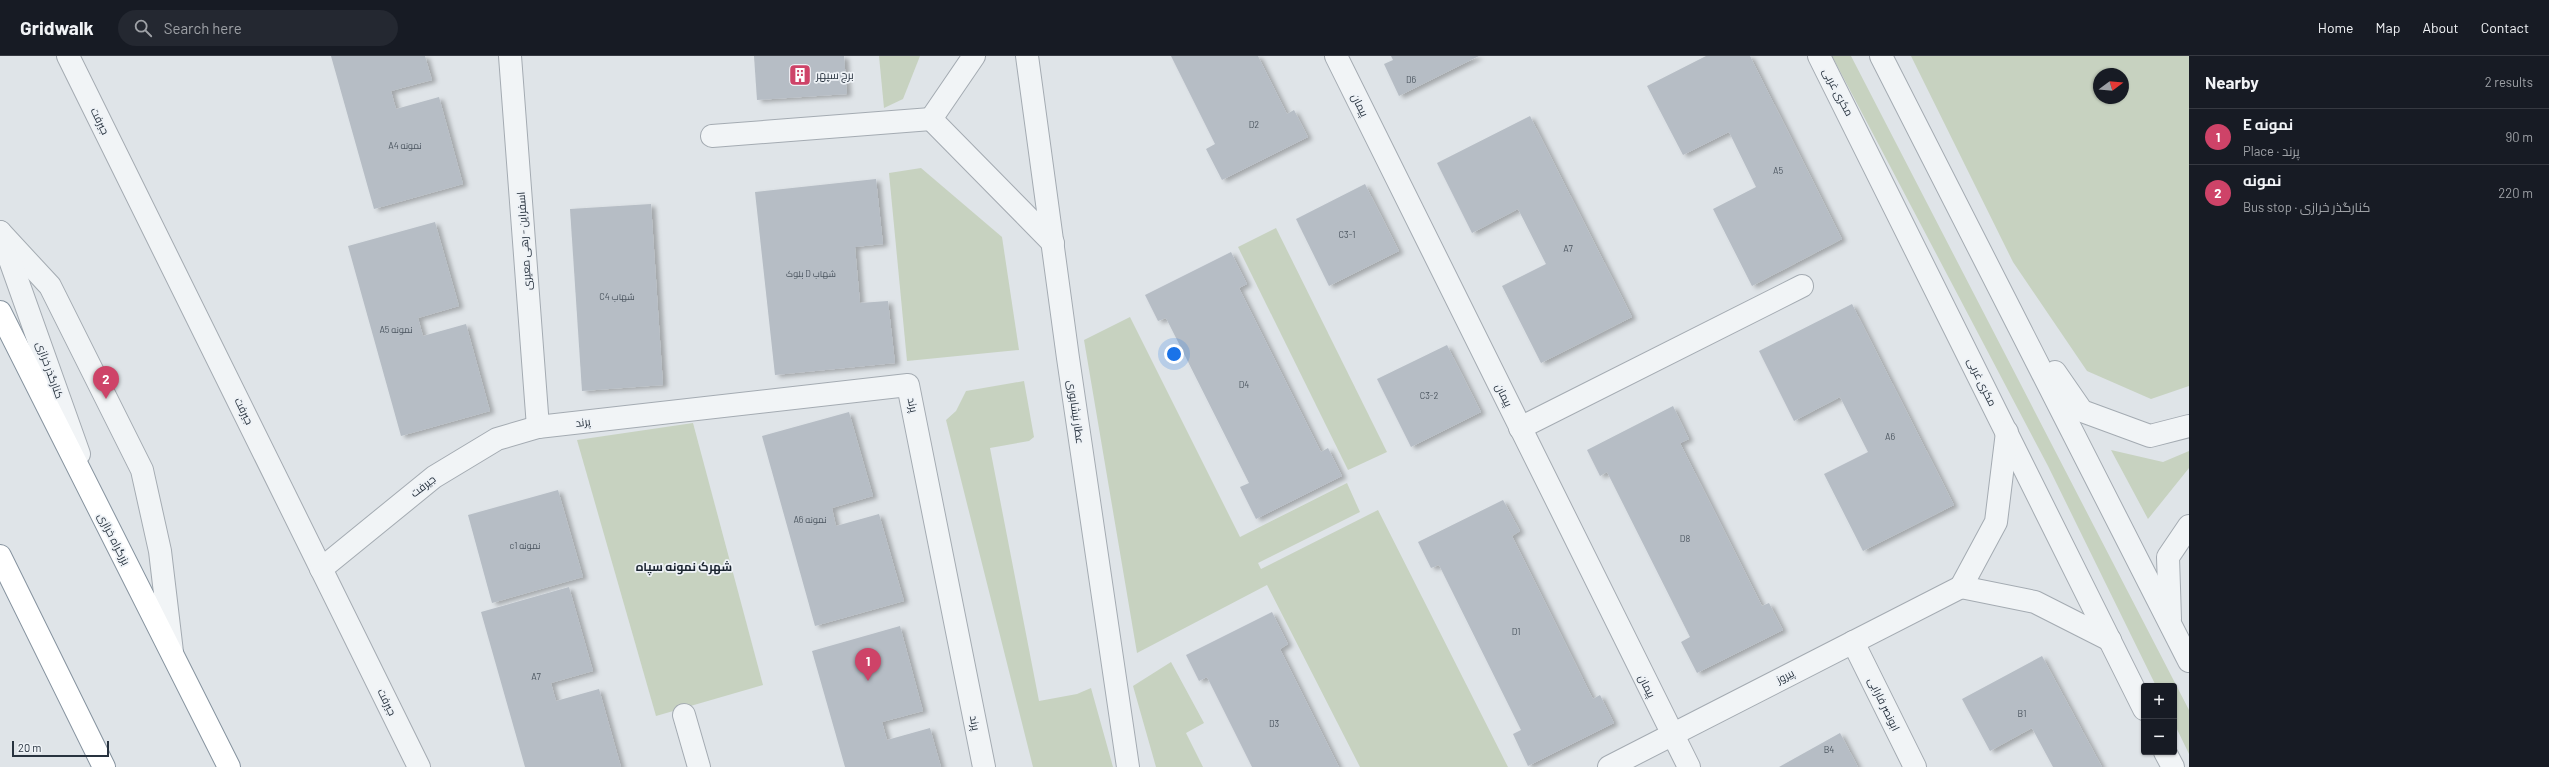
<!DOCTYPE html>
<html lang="en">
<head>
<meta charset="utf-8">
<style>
  :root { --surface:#171b24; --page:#242831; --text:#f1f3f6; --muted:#9ea1a6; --line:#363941; --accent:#ce4368 }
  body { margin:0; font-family:Barlow,Cairo,sans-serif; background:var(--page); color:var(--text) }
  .controls { position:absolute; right:12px; bottom:12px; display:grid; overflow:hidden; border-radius:4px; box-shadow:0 1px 3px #0004 }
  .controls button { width:36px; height:36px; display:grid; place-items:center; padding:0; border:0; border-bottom:1px solid var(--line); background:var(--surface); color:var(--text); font:20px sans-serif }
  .compass { position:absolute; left:2093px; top:12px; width:36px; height:36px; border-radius:50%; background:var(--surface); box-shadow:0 1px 3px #0004; rotate:74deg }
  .scale { position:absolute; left:12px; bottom:10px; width:97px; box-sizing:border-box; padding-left:4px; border:2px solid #28333f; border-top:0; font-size:11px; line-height:14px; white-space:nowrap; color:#28333f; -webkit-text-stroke:3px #eef2f6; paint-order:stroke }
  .you { position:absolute; left:1174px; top:298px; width:14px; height:14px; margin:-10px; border:3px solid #fff; border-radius:50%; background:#1a73e8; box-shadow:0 0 0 6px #1a73e833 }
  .badge { display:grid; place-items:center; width:26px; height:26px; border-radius:50%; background:var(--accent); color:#fff; font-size:13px; font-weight:700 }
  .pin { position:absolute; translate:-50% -33px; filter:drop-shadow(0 1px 2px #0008) }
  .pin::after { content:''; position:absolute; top:21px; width:14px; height:12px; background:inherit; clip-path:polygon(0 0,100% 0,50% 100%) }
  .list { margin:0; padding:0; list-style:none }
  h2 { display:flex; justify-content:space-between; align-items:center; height:52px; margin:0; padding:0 16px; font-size:17px }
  h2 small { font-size:13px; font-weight:400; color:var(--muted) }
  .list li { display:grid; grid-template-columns:26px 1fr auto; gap:12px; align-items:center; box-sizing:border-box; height:56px; padding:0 16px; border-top:1px solid var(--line) }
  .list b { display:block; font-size:15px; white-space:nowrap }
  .list p { margin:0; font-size:13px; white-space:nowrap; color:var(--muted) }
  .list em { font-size:13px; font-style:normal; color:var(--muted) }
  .icon { flex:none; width:22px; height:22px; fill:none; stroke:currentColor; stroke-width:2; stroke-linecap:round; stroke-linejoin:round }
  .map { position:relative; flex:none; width:2189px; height:711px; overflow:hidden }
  header { display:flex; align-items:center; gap:24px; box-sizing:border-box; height:56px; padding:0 20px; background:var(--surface); border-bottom:1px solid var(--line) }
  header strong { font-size:19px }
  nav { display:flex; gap:22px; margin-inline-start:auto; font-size:14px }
  .search { width:280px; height:36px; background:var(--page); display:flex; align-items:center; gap:10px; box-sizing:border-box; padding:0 14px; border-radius:22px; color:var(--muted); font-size:15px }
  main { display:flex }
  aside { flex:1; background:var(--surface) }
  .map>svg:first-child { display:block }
  .green { fill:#c7d2c0; fill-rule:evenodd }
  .building { fill:#b6bdc5; filter:url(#shadow) }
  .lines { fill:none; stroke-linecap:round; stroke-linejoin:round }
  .minor-casing { stroke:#a4abb2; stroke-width:24 }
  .tertiary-casing { stroke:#a4abb2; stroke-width:24 }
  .trunk-casing { stroke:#86939f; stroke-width:24 }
  .minor { stroke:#f1f4f6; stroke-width:22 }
  .tertiary { stroke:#f1f4f6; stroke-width:22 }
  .trunk { stroke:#fff; stroke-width:22 }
  .labels { text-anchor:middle; stroke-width:3.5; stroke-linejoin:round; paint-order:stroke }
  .number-label { font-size:9px; fill:#4c5660 }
  .poi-label { font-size:11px; fill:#28333f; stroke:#eef2f6; text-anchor:start }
  .street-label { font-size:11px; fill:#28333f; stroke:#eef2f6 }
  .neighbourhood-label { font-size:12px; font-weight:bold; fill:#1a2430; stroke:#eef2f6 }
</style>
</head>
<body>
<header>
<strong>Gridwalk</strong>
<div class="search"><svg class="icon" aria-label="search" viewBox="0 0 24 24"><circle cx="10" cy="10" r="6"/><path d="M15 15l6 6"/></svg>Search here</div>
<nav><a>Home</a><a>Map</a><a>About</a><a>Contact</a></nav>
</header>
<main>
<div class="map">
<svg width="2189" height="711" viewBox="0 0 2189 711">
  <defs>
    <filter id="shadow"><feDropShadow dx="4.5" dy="2.5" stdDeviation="2" flood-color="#0004"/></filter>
  </defs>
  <rect width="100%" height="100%" fill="#dfe4e8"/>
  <g class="green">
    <polygon points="879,0 920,0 903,43 884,52"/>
    <polygon points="1832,0 1851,0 2189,654 2189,698 2174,667 2174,630 2156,630 2048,410"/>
    <path d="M1911 0H2189V330L2151 343 2087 315 2013 206ZM2099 18H2123V42H2099Z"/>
    <polygon points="921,112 1002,181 1019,294 907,305 889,117"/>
    <polygon points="1276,172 1387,396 1348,414 1238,191"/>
    <polygon points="1130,261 1240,481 1347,427 1360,456 1258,507 1261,513 1378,454 1508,711 1360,711 1267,529 1137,597 1084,284"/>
    <polygon points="1024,325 1034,381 1029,385 990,392 1039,645 1077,638 1091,632 1113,711 1033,711 946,364 956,355 966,335"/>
    <polygon points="693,367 763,629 656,660 577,384"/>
    <polygon points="2111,394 2163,406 2189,395 2189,412 2148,463"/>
    <polygon points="1171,606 1204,667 1186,677 1203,711 1156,711 1133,630"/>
  </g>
  <g class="building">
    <polygon points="331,0 425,0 432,24 391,35 396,53 439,41 463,128 374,153"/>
    <polygon points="754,0 844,0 847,38 757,44"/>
    <polygon points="1171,0 1258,0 1287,58 1294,54 1308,81 1222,124 1206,93 1215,88"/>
    <polygon points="1391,0 1479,0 1399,40 1384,8 1393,4"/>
    <polygon points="1706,0 1750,0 1842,183 1752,230 1713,153 1756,131 1729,76 1683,99 1647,30"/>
    <polygon points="1530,60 1632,261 1541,307 1502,230 1546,208 1518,153 1472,177 1437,107"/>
    <polygon points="876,123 883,188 855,191 860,247 888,245 895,307 775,319 755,136"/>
    <polygon points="1365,128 1399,195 1329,230 1296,163"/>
    <polygon points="651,148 663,329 582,335 570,153"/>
    <polygon points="435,166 459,250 418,262 423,280 466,268 490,355 401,380 348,190"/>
    <polygon points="1231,196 1247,228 1239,232 1321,396 1328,392 1342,420 1256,463 1240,431 1249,427 1166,262 1158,265 1145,239"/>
    <polygon points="1852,248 1954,449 1863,495 1824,418 1868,396 1840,341 1794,365 1759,295"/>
    <polygon points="1447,289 1481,356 1411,391 1377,323"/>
    <polygon points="1673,350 1689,383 1680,387 1762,550 1769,547 1783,574 1697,617 1681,586 1690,581 1607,416 1600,420 1587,394"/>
    <polygon points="849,356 873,440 832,452 836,470 879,458 904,545 815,570 762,380"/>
    <polygon points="558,434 583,521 492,547 468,459"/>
    <polygon points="1503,444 1520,475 1512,480 1593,643 1600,639 1614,667 1528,710 1513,678 1521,674 1439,509 1431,512 1418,486"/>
    <polygon points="569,531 593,615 551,627 556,645 599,633 621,711 525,711 481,556"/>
    <polygon points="1272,556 1288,588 1280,593 1339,711 1252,711 1207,621 1199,625 1186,599"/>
    <polygon points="900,570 923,655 882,666 887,684 930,672 941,711 845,711 812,595"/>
    <polygon points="2042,600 2102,711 2053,711 2032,672 1990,695 1962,643"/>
    <polygon points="1840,677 1858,711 1779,711"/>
  </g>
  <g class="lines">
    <g class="minor-casing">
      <g id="minor">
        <polyline points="68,0 419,711"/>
        <polyline points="510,0 538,371"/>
        <polyline points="1027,0 1068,302 1128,711"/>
        <polyline points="1336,0 1689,711"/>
        <polyline points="931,63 1053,187"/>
        <polyline points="931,63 974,0"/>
        <polyline points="712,80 931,63"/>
        <polyline points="0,176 50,230 142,414 160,495 172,596"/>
        <polyline points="1520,372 1802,230"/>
        <polyline points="321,513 434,421 497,383 538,371 908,329 984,711"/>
        <polyline points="1853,586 1915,711"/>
        <polyline points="684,659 699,711"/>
        <polyline points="1609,711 1961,531"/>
      </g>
    </g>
    <g class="tertiary-casing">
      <g id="tertiary">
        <polyline points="1819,0 2144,653"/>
        <polyline points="1881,0 2189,605"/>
        <polyline points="0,176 79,398"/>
        <polyline points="2055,316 2082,355 2150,380 2189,370"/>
        <polyline points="2007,376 1996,466 1961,531 2035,546 2110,584"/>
        <polyline points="2170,563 2168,501 2189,470"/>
        <polyline points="2165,696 2173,711"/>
      </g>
    </g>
    <g class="trunk-casing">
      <g id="trunk">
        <polyline points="0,256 229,711"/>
        <polyline points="0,500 104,711"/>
      </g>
    </g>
    <use href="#minor" class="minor"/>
    <use href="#tertiary" class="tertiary"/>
    <use href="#trunk" class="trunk"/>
  </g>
  <defs>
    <g id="building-square" transform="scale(1.15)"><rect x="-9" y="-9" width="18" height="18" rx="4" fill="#ce4368" stroke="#eef2f6"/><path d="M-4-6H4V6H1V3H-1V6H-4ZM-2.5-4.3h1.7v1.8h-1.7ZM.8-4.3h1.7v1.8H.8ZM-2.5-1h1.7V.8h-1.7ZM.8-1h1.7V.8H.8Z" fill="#fff"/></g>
  </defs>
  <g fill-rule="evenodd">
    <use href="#building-square" x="800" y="19"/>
  </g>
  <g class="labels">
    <g class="number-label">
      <text x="1411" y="27">D6</text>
      <text x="1254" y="72">D2</text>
      <text x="405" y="93">A4 نمونه</text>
      <text x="1778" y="118">A5</text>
      <text x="1347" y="182">C3-1</text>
      <text x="1568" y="196">A7</text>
      <text x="811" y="221">بلوک D شهاب</text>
      <text x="617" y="244">C4 شهاب</text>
      <text x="396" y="277">A5 نمونه</text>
      <text x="1244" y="332">D4</text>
      <text x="1429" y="343">C3-2</text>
      <text x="1890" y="384">A6</text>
      <text x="810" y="467">A6 نمونه</text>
      <text x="1685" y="486">D8</text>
      <text x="525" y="493">c1 نمونه</text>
      <text x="1516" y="579">D1</text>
      <text x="536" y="624">A7</text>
      <text x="2022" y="661">B1</text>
      <text x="1274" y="671">D3</text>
      <text x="1829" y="697">B4</text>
    </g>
    <g class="poi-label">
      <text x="816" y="23">برج سپهر</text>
    </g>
    <g class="street-label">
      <text transform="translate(1838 36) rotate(62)" y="4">مکری غربی</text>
      <text transform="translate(1360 49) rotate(64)" y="4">پیمان</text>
      <text transform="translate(100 65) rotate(64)" y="4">جيرفت</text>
      <text transform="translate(524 185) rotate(-94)" y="4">اسفراين - رهی معیری</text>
      <text transform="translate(50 314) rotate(70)" y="4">کنارگذر خرازی</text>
      <text transform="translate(1982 326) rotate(64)" y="4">مکری غربی</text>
      <text transform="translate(1504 339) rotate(64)" y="4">پیمان</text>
      <text transform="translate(913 349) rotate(78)" y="4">پرند</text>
      <text transform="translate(244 355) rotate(64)" y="4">جيرفت</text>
      <text transform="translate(1076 356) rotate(82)" y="4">عطار نیشابوری</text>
      <text transform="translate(583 366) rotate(-7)" y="4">پرند</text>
      <text transform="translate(423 430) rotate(-38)" y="4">جیرفت</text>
      <text transform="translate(114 483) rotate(63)" y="4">بزرگراه خرازی</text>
      <text transform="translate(1785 620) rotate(-27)" y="4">پیروز</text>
      <text transform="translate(1647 630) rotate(64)" y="4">پیمان</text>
      <text transform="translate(387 646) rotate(64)" y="4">جيرفت</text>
      <text transform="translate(1884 648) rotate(64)" y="4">ابونصر فارابی</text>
      <text transform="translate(975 667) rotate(79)" y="4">پرند</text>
    </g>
    <g class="neighbourhood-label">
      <text x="684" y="515">شهرک نمونه سپاه</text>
    </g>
  </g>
</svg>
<div class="controls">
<button>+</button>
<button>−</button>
</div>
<svg class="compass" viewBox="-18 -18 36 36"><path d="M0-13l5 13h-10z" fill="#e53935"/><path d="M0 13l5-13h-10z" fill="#9ea1a6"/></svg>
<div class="scale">20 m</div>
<div class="you"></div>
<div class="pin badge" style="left:868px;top:625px">1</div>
<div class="pin badge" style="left:106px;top:343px">2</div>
</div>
<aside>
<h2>Nearby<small>2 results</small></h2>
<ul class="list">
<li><span class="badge">1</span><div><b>E نمونه</b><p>Place · پرند</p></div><em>90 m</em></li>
<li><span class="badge">2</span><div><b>نمونه</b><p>Bus stop · کنارگذر خرازی</p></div><em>220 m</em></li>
</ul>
</aside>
</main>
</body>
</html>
